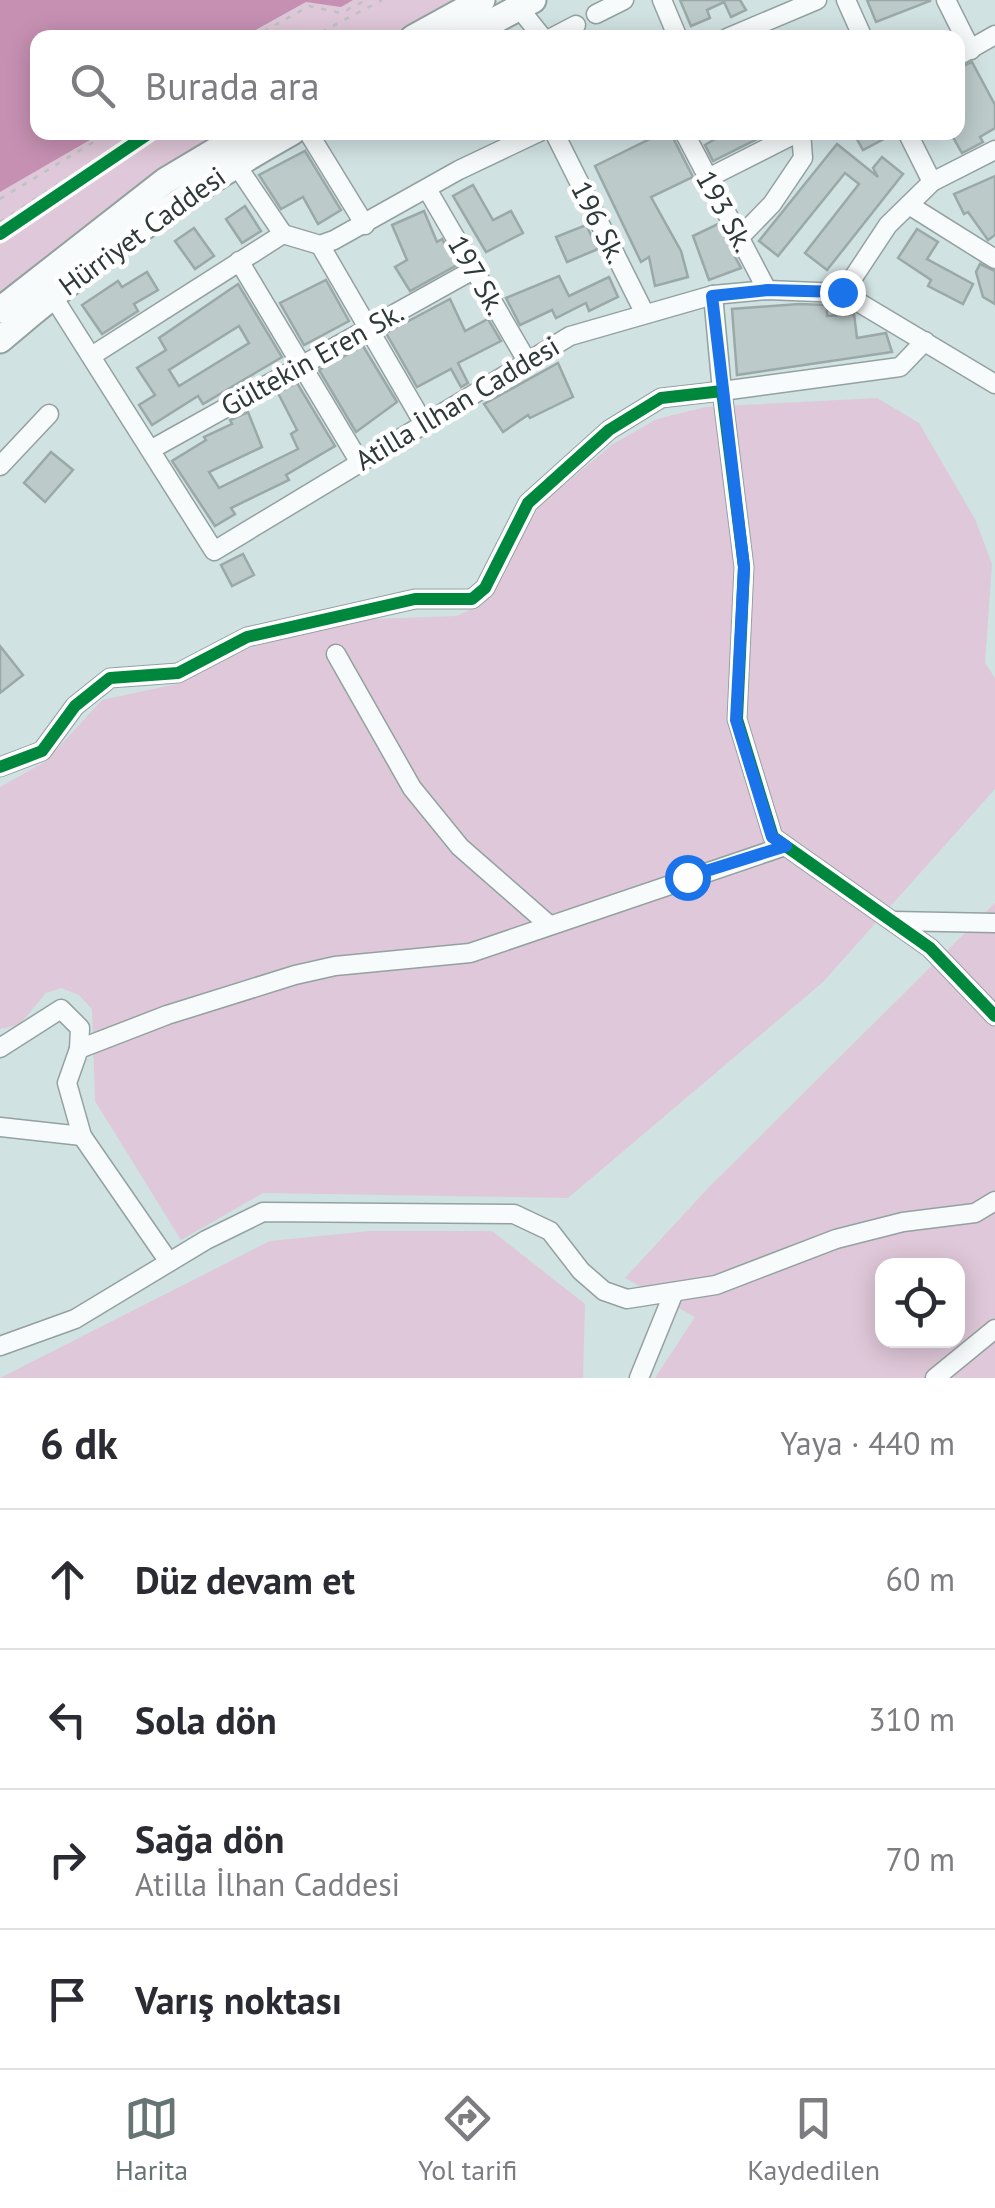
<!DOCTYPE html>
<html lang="tr">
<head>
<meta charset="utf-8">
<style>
  :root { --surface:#fff; --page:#f7f7f7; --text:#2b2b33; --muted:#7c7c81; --line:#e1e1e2; --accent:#677474 }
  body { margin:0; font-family:"PT Sans",sans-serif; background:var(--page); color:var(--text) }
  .controls { position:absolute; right:30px; bottom:30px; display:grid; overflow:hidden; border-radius:20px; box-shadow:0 5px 25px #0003 }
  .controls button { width:90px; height:90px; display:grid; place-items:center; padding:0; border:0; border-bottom:2px solid var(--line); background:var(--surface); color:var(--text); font:50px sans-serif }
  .stop { position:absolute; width:30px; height:30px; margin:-22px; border:8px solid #1a73e8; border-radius:50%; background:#fff }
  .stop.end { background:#1a73e8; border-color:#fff; box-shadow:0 2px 10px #0008 }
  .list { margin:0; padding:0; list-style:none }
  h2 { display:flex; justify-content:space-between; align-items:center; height:130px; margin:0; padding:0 40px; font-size:42px }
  h2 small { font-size:32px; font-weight:400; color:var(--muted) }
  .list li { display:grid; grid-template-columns:65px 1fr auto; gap:30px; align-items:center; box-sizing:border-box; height:140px; padding:0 40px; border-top:2px solid var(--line) }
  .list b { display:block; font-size:38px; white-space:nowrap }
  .list p { margin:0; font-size:32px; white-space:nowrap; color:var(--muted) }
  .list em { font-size:32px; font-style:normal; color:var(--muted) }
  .icon { flex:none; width:55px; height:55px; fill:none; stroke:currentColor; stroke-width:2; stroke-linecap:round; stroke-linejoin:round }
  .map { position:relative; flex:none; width:995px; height:1378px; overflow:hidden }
  .search { position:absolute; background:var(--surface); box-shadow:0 5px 25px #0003; left:30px; right:30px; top:30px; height:110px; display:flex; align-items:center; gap:25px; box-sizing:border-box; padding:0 35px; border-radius:20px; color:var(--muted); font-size:38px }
  .sheet { height:690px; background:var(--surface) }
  nav { display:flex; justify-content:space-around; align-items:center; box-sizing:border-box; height:140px; border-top:2px solid var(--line); background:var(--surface); font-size:28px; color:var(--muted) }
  nav a { display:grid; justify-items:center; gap:5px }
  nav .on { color:var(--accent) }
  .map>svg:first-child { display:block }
  .green { fill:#dfc8d9; fill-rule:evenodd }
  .water { fill:#c690b2 }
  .building { fill:#bccaca; stroke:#9ba8a8; stroke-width:2.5; fill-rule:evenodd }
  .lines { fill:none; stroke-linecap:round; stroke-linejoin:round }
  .minor-casing { stroke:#93a1a1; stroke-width:21 }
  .highway-casing { stroke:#93a1a1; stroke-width:29 }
  .path { stroke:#bdc2c2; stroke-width:2.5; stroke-dasharray:5 8; stroke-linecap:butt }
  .minor { stroke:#f8fbfb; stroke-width:18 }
  .highway { stroke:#f8fbfb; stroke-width:25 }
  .cycleway-casing { stroke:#fff; stroke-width:19 }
  .cycleway { stroke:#00873e; stroke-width:12 }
  .route { stroke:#1a73e8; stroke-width:12 }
  .labels { text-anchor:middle; stroke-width:9; stroke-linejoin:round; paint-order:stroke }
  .street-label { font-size:28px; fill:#2e3939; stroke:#fff }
</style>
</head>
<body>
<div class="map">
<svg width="995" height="1378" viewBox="0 0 995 1378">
  <rect width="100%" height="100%" fill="#d1e2e2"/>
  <g class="green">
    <polygon points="353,0 482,0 413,37 243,38 306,2 341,6"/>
    <polygon points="102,133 247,133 0,309 0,192"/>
    <polygon points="877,398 919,423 975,519 992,564 985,663 995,678 995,789 823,982 568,1198 263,1193 181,1240 95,1101 92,1009 79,995 61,988 46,993 19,1025 0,1029 0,787 46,761 102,700 181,683 227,655 343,620 456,616 483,604 540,505 613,444 657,419 705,407"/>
    <path d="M995 903V1378H655L695 1317 625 1278 710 1186ZM882 1266H958V1340H882Z"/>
    <polygon points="370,1231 492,1231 585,1304 583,1378 0,1378 270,1241"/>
  </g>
  <polygon class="water" points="0,0 353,0 341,7 306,2 243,37 38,38 38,132 102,133 0,192"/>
  <g class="building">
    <polygon points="680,0 740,0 746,10 731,17 724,2 707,10 710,18 691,26"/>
    <polygon points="867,0 930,0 930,1 876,22"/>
    <polygon points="972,62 995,105 995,128 980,137 983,142 962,153 950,132 958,132 958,69"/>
    <polygon points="664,132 670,132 693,177 651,197 681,251 688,277 655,286 649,257 641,262 595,166"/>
    <polygon points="727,132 762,132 763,136 713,161 705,145"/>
    <polygon points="853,132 895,132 895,133 863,150"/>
    <polygon points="837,144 878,177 873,168 882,157 903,174 827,270 805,253 859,184 845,173 778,256 759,241"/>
    <polygon points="305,151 341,210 318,224 303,197 281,209 259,175"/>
    <polygon points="995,176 995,235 988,240 968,212 964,214 954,194"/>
    <polygon points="473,185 493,220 511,211 523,233 486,252 453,196"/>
    <polygon points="245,206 261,231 242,243 226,219"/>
    <polygon points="424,211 437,242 442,239 457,265 410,291 395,267 407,260 392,225"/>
    <polygon points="718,224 741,268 709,280 693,236"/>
    <polygon points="586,225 598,249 567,262 556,237"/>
    <polygon points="194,228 214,256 195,269 175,241"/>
    <polygon points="917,229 938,242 927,259 973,284 963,304 928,286 931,280 898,258"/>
    <polygon points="980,264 995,271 995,304 983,297 976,272"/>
    <polygon points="147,272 158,290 134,304 138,311 102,334 82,305 118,281 122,287"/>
    <polygon points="559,276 569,296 609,277 618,297 589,311 586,303 556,318 552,310 520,325 506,298"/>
    <polygon points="326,280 349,321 304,345 280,303"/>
    <path d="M238 284 282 357 203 404 198 396 152 425 139 405 155 395 137 368 166 350 159 338ZM239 326 249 343 179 386 169 370Z"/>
    <polygon points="450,299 465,331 488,319 501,341 458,363 468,383 461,387 451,369 417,387 386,333"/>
    <polygon points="799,304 827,305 827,316 854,314 857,338 886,333 892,352 737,375 732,309"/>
    <polygon points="363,346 397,402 356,432 319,370"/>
    <polygon points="558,363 573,397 530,418 528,415 503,432 484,404"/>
    <polygon points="297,383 335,446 286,475 289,480 231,508 235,514 215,526 172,461 206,440 204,437 232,424 230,420 248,412 262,447 209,472 219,488 298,449 291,434 297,430 278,393"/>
    <polygon points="51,452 73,470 45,502 24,483"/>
    <polygon points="243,554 254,575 232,586 221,565"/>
    <polygon points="0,646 23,675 0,693"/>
  </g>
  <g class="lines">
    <g class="minor-casing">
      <g id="minor">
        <polyline points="662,0 678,38"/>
        <polyline points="846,0 863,38"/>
        <polyline points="946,0 971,50"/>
        <polyline points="519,8 543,38"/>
        <polyline points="596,14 624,0"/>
        <polyline points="551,38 576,25"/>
        <polyline points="727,38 817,0"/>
        <polyline points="958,56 995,35"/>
        <polyline points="308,132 365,225"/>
        <polyline points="554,132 644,312"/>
        <polyline points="684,132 767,290"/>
        <polyline points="907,132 932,182"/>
        <polyline points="235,163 283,234"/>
        <polyline points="706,179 799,132"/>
        <polyline points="427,189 527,361"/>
        <polyline points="909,205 995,259"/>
        <polyline points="741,236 772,204 803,158 801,132"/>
        <polyline points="320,245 424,424"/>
        <polyline points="239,261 359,461"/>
        <polyline points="843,293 888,225 932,182 995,150"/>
        <polyline points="52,295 214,551 570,336 713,295 767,290 843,293 995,384"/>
        <polyline points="713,295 722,391 900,367 925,341"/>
        <polyline points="93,355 283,234 320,245 334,240 459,170 539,132"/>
        <polyline points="152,449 473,270"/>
        <polyline points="0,466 49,414"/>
        <polyline points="336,654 412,788 460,847 548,924"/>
        <polyline points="0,767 42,751 75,706 110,678 178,673 247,637 415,599 472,599 485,588 528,503 609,430 661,398 722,391 744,567 737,719 773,837 930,948 995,1016"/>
        <polyline points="892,921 995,923"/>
        <polyline points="0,1048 61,1009 80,1028 79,1049"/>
        <polyline points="0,1127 82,1136"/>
        <polyline points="169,1262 82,1136 67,1083 79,1049 167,1015 295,975 335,966 470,953 785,846"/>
        <polyline points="0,1346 75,1319 206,1240 263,1212 514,1214 550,1231 581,1271 604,1291 627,1299 716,1285 836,1239 903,1222 975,1213 995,1201"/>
        <polyline points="639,1378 674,1292"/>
        <polyline points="935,1378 995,1329"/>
      </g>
    </g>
    <g class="highway-casing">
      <g id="highway">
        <polyline points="413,38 482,0"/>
        <polyline points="462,38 533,0"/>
        <polyline points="0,310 165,181 247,132"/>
        <path d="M0 340C90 263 188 190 292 132"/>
      </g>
    </g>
    <g class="path">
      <polyline points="252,38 309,6 341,13 366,0"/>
      <polyline points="260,38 269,33 278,38"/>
      <polyline points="310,38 382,0"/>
      <polyline points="0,199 110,132"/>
      <polyline points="0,222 137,132"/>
    </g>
    <use href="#minor" class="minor"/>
    <use href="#highway" class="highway"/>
    <g class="cycleway-casing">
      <g id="cycleway">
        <polyline points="0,234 151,132"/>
        <polyline points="0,767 42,751 75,706 110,678 178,673 247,637 415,599 472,599 485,588 528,503 609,430 661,398 722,391 744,567 737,719 773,837 930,948 995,1016"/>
      </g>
    </g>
    <use href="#cycleway" class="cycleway"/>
  </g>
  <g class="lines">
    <polyline class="route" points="687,877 786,846 772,837 736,720 744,567 712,296 768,290 842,292"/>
  </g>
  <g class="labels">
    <g class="street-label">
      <text transform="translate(725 211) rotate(61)" y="10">193 Sk.</text>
      <text transform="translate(599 222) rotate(63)" y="10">196 Sk.</text>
      <text transform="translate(142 231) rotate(-36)" y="10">Hürriyet Caddesi</text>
      <text transform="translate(477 275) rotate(60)" y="10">197 Sk.</text>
      <text transform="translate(312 359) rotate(-29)" y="10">Gültekin Eren Sk.</text>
      <text transform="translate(457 403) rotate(-31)" y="10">Atilla İlhan Caddesi</text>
    </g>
  </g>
</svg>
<div class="controls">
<button><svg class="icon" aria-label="locate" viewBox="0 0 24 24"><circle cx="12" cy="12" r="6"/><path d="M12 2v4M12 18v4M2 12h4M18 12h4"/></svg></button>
</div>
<div class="stop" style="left:687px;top:877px"></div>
<div class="stop end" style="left:842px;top:292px"></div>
<div class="search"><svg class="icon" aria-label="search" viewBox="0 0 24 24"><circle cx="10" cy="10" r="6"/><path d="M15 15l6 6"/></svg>Burada ara</div>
</div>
<section class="sheet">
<h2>6 dk<small>Yaya · 440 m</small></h2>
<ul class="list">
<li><svg class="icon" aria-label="ahead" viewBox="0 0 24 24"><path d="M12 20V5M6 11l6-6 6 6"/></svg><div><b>Düz devam et</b></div><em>60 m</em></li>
<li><svg class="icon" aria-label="left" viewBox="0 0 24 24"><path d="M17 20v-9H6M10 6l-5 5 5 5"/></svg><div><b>Sola dön</b></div><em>310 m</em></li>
<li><svg class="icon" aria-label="right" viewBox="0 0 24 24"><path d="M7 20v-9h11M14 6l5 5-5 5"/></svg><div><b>Sağa dön</b><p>Atilla İlhan Caddesi</p></div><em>70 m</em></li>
<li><svg class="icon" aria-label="arrive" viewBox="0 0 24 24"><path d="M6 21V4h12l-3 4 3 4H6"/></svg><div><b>Varış noktası</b></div></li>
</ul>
</section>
<nav>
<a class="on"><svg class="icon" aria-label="map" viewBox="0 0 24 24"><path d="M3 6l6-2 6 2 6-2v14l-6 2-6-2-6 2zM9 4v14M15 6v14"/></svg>Harita</a>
<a><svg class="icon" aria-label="directions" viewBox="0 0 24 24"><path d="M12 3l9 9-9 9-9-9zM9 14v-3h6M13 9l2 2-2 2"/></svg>Yol tarifi</a>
<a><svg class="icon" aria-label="saved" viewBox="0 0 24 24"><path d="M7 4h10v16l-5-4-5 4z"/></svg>Kaydedilen</a>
</nav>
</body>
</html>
